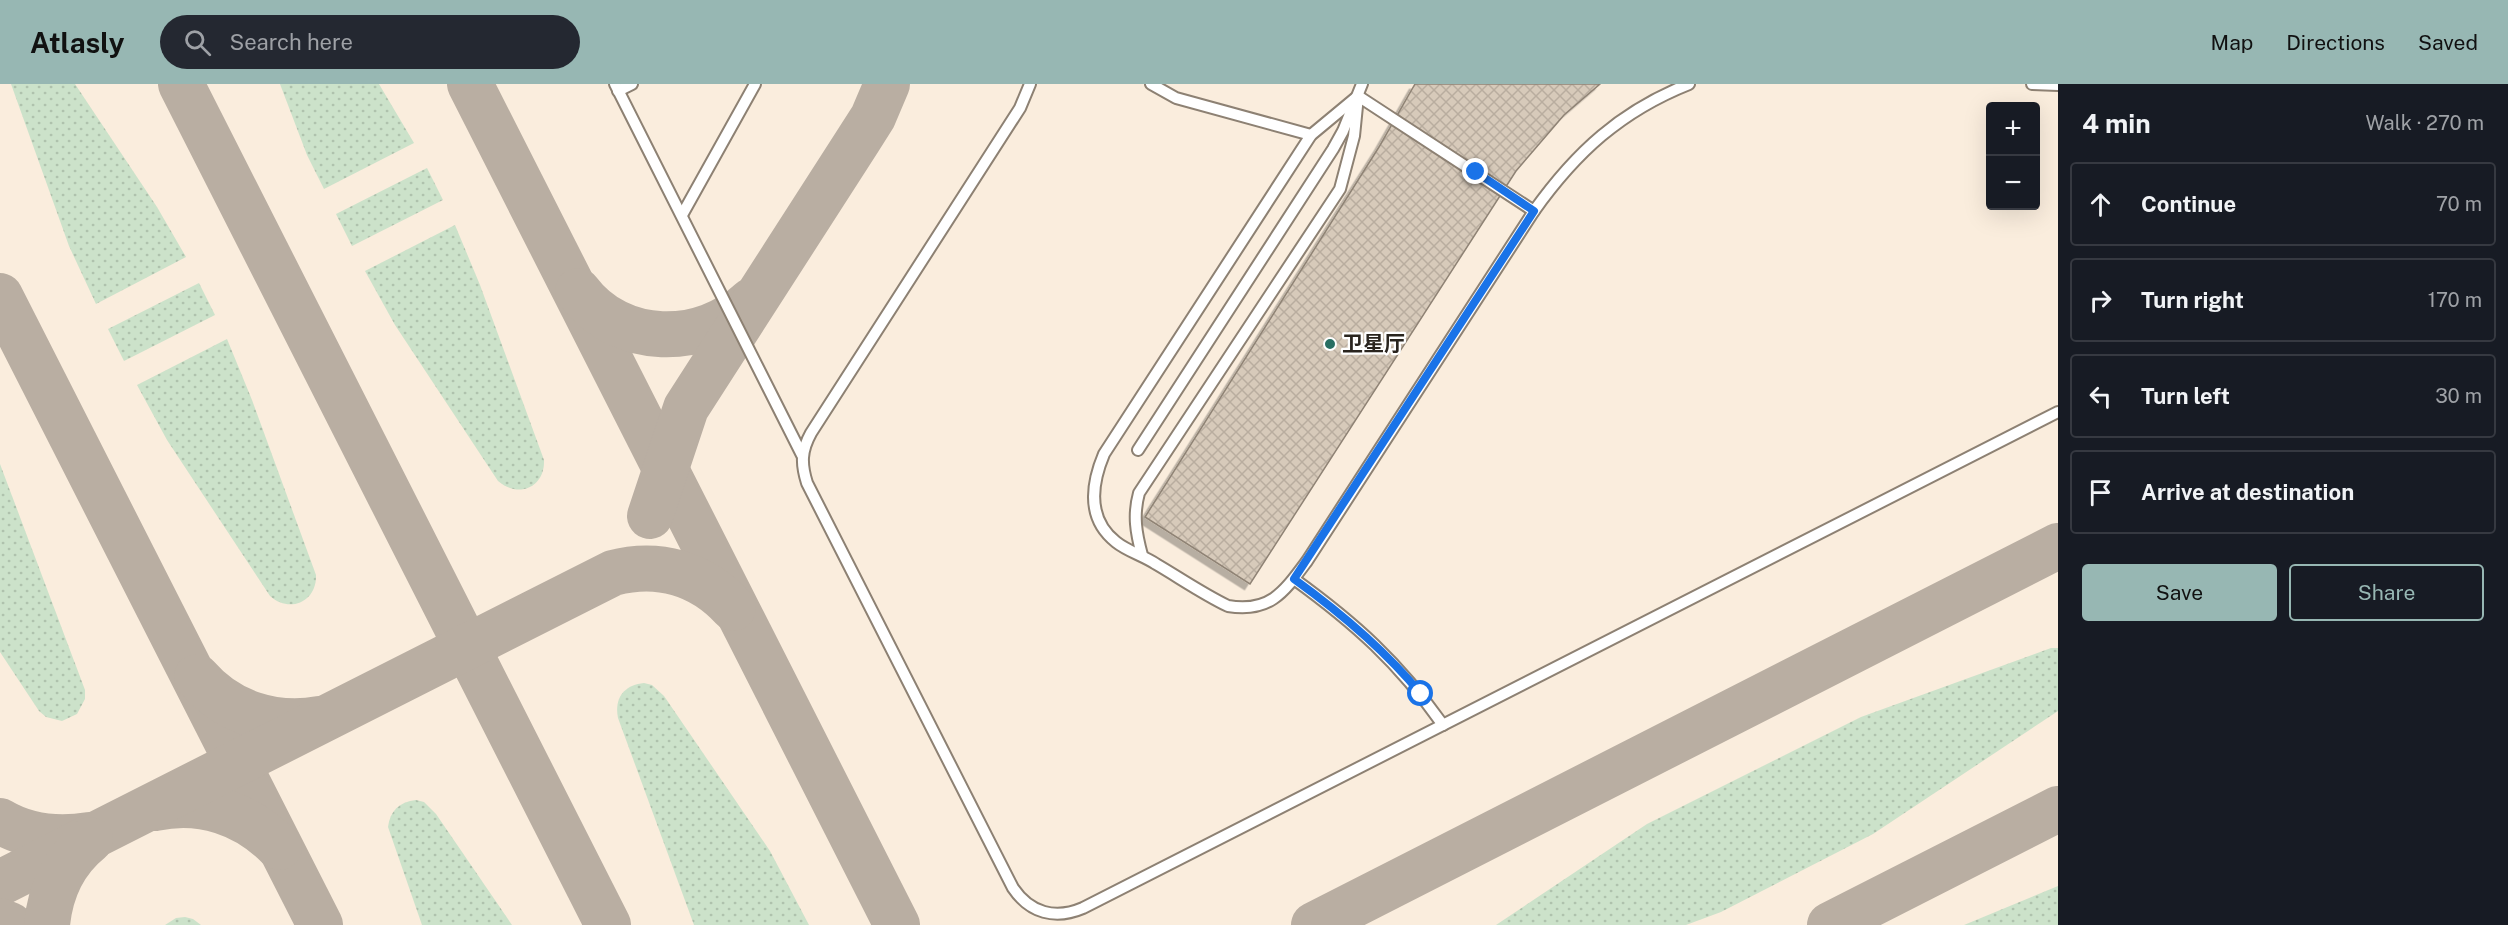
<!DOCTYPE html>
<html lang="en">
<head>
<meta charset="utf-8">
<style>
  :root { --surface:#171b24; --page:#242831; --text:#f1f3f6; --muted:#9ea1a6; --line:#363941; --accent:#97b7b3 }
  body { margin:0; font-family:"Public Sans","Noto Sans SC",sans-serif; background:var(--page); color:var(--text) }
  .controls { position:absolute; right:18px; top:18px; display:grid; overflow:hidden; border-radius:6px; box-shadow:0 6px 24px #0002 }
  .controls button { width:54px; height:54px; display:grid; place-items:center; padding:0; border:0; border-bottom:2px solid var(--line); background:var(--surface); color:var(--text); font:30px sans-serif }
  .stop { position:absolute; width:18px; height:18px; margin:-14px; border:4px solid #1a73e8; border-radius:50%; background:#fff }
  .stop.end { background:#1a73e8; border-color:#fff; box-shadow:0 2px 6px #0008 }
  .list { margin:0; padding:0; list-style:none }
  h2 { display:flex; justify-content:space-between; align-items:center; height:78px; margin:0; padding:0 24px; font-size:26px }
  h2 small { font-size:20px; font-weight:400; color:var(--muted) }
  .list li { display:grid; grid-template-columns:39px 1fr auto; gap:18px; align-items:center; box-sizing:border-box; height:84px; margin:0 12px 12px; padding:0 12px; border:2px solid var(--line); border-radius:6px }
  .list b { display:block; font-size:22px; white-space:nowrap }
  .list em { font-size:20px; font-style:normal; color:var(--muted) }
  .actions { display:flex; gap:12px; padding:18px 24px }
  .actions a { flex:1; padding:14px 0; border:2px solid var(--accent); border-radius:6px; text-align:center; font-size:21px; color:var(--accent) }
  .actions .main { background:var(--accent); color:#111 }
  .icon { flex:none; width:33px; height:33px; fill:none; stroke:currentColor; stroke-width:2; stroke-linecap:round; stroke-linejoin:round }
  .map { position:relative; flex:none; width:2058px; height:841px; overflow:hidden }
  header { display:flex; align-items:center; gap:36px; box-sizing:border-box; height:84px; padding:0 30px; background:var(--accent); color:#111 }
  header strong { font-size:28px }
  nav { display:flex; gap:33px; margin-inline-start:auto; font-size:21px }
  .search { width:420px; height:54px; background:var(--page); display:flex; align-items:center; gap:15px; box-sizing:border-box; padding:0 21px; border-radius:33px; color:var(--muted); font-size:22px }
  main { display:flex }
  aside { flex:1; background:var(--surface) }
  .map>svg:first-child { display:block }
  .grass { fill:url(#grass-dots) }
  .lines { fill:none; stroke-linecap:round; stroke-linejoin:round }
  .taxiway { stroke:#b9aea2; stroke-width:46 }
  .building { fill:url(#building-cross-hatch); stroke:#8f8375; stroke-width:1.5; filter:url(#shadow) }
  .lane-casing { stroke:#8d8173; stroke-width:14 }
  .lane { stroke:#fff; stroke-width:10 }
  .route { stroke:#1a73e8; stroke-width:8 }
  .poi-dot { fill:#286e62; stroke:#fff; stroke-width:2 }
  .labels { text-anchor:middle; stroke-width:4.5; stroke-linejoin:round; paint-order:stroke }
  .poi-label { font-size:21px; font-weight:bold; fill:#29241e; stroke:#fff; text-anchor:start }
</style>
</head>
<body>
<header>
<strong>Atlasly</strong>
<div class="search"><svg class="icon" aria-label="search" viewBox="0 0 24 24"><circle cx="10" cy="10" r="6"/><path d="M15 15l6 6"/></svg>Search here</div>
<nav><a>Map</a><a>Directions</a><a>Saved</a></nav>
</header>
<main>
<div class="map">
<svg width="2058" height="841" viewBox="0 0 2058 841">
  <defs>
    <pattern id="grass-dots" width="8" height="8" patternUnits="userSpaceOnUse" patternTransform="scale(1.5)"><rect width="8" height="8" fill="#cce2ca"/><path d="M2 2h.1M6 6h.1" fill="none" stroke="#afc2ad" stroke-width="1.8" stroke-linecap="round"/></pattern>
    <pattern id="building-cross-hatch" width="8" height="8" patternUnits="userSpaceOnUse" patternTransform="scale(1.5)"><rect width="8" height="8" fill="#d7caba"/><path d="M0 0l8 8M0 8l8-8" fill="none" stroke="#b9ad9f"/></pattern>
    <filter id="shadow"><feDropShadow dx="-5.5" dy="5.5" stdDeviation="0" flood-color="#0004"/></filter>
  </defs>
  <rect width="100%" height="100%" fill="#faeddd"/>
  <g class="grass">
    <polygon points="11,0 75,0 157,123 186,173 96,220 69,162"/>
    <polygon points="280,0 379,0 414,59 324,105 307,71"/>
    <polygon points="427,84 443,116 352,162 336,130"/>
    <path d="M455 141 480 201 544 376C545 403 519 415 498 397L395 241 365 187Z"/>
    <polygon points="199,199 215,231 124,277 108,245"/>
    <path d="M227 255 252 316 316 491C317 517 290 530 270 512L167 356 137 301Z"/>
    <polygon points="0,380 85,606 85,615 77,630 62,637 46,633 39,627 0,568"/>
    <polygon points="2051,564 2058,564 2058,627 1873,750 1721,828 1686,841 1496,841 1647,740 1861,633"/>
    <path d="M644 599 652 601 664 612 770 767 809 841H694L618 634C614 614 624 601 644 599Z"/>
    <path d="M416 716 424 718 436 730 512 841H422L388 743C390 727 399 718 416 716Z"/>
    <polygon points="2058,802 2058,841 1964,841"/>
    <polygon points="185,833 193,835 201,841 165,841 176,834"/>
  </g>
  <g class="lines">
    <g class="taxiway">
      <polyline points="181,0 608,841"/>
      <polyline points="470,0 897,841"/>
      <path d="M578 207C620 263 702 263 751 217"/>
      <polyline points="0,212 320,841"/>
      <polyline points="650,432 686,324 859,55 873,33 887,0"/>
      <path d="M197 593C228 629 274 643 320 635"/>
      <path d="M155 724C201 714 246 729 279 763"/>
      <path d="M0 737C27 753 59 756 90 751"/>
      <path d="M0 799 613 489C658 477 701 489 733 524"/>
      <polyline points="0,837 10,841"/>
      <path d="M47 841C50 808 64 777 90 756"/>
      <polyline points="1314,841 2058,462"/>
      <polyline points="1830,841 2058,725"/>
    </g>
  </g>
  <polygon class="building" points="1415,0 1600,0 1564,31 1516,87 1250,500 1145,433 1379,63"/>
  <g class="lines">
    <g class="lane-casing">
      <g id="lane">
        <polyline points="615,0 802,371"/>
        <path d="M1030 0 1020 24 811 349C801 367 801 380 807 399L1013 804C1030 829 1055 836 1083 824L2058 328"/>
        <polyline points="1151,0 1176,14 1311,51"/>
        <polyline points="2032,0 2058,1"/>
        <polyline points="618,7 632,0"/>
        <path d="M1358 12 1311 51 1104 370C1091 401 1087 435 1116 458 1127 467 1144 472 1156 480 1180 494 1203 510 1228 522 1270 529 1284 508 1307 477L1534 127C1576 68 1621 27 1689 0"/>
        <polyline points="1358,12 1534,127"/>
        <polyline points="682,131 755,0"/>
        <polyline points="1138,366 1333,65 1343,47 1362,0"/>
        <path d="M1142 471C1136 449 1133 431 1139 409L1340 105 1354 52 1358 12"/>
        <path d="M1294 495C1356 540 1398 578 1443 641"/>
      </g>
    </g>
    <use href="#lane" class="lane"/>
  </g>
  <g class="lines">
    <path class="route" d="M1421 610C1384 565 1341 529 1294 495L1534 127 1476 88"/>
  </g>
  <circle class="poi-dot" cx="1330" cy="260" r="6"/>
  <g class="labels">
    <g class="poi-label">
      <text x="1342" y="267">卫星厅</text>
    </g>
  </g>
</svg>
<div class="controls">
<button>+</button>
<button>−</button>
</div>
<div class="stop" style="left:1421px;top:610px"></div>
<div class="stop end" style="left:1476px;top:88px"></div>
</div>
<aside>
<h2>4 min<small>Walk · 270 m</small></h2>
<ul class="list">
<li><svg class="icon" aria-label="ahead" viewBox="0 0 24 24"><path d="M12 20V5M6 11l6-6 6 6"/></svg><div><b>Continue</b></div><em>70 m</em></li>
<li><svg class="icon" aria-label="right" viewBox="0 0 24 24"><path d="M7 20v-9h11M14 6l5 5-5 5"/></svg><div><b>Turn right</b></div><em>170 m</em></li>
<li><svg class="icon" aria-label="left" viewBox="0 0 24 24"><path d="M17 20v-9H6M10 6l-5 5 5 5"/></svg><div><b>Turn left</b></div><em>30 m</em></li>
<li><svg class="icon" aria-label="arrive" viewBox="0 0 24 24"><path d="M6 21V4h12l-3 4 3 4H6"/></svg><div><b>Arrive at destination</b></div></li>
</ul>
<div class="actions"><a class="main">Save</a><a>Share</a></div>
</aside>
</main>
</body>
</html>
